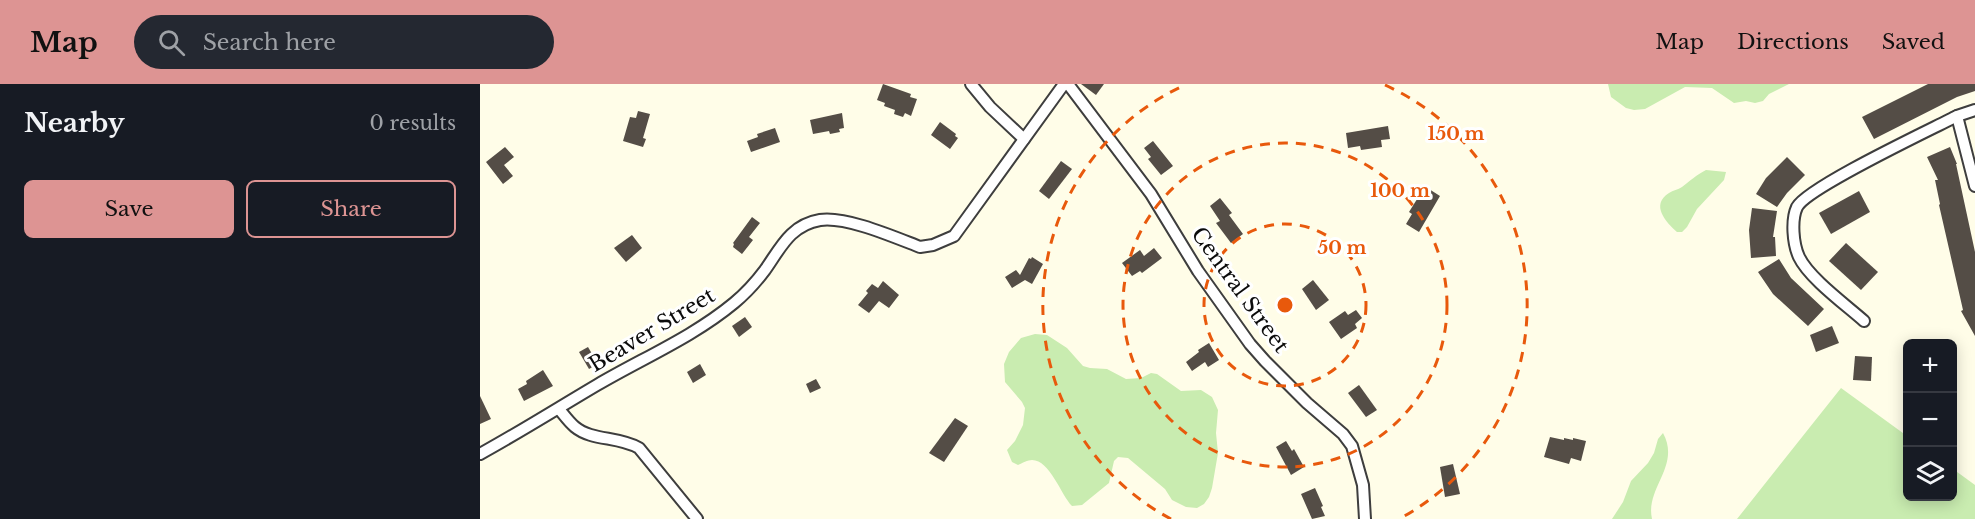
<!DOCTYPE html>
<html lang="en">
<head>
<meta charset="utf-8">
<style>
  :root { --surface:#171b24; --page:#242831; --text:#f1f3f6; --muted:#9ea1a6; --line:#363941; --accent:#dd9493 }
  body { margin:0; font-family:"Libre Baskerville",serif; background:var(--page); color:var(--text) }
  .controls { position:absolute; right:18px; bottom:18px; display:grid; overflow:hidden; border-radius:9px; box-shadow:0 3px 15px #0003 }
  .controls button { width:54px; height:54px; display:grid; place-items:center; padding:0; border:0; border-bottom:2px solid var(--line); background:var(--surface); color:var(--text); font:30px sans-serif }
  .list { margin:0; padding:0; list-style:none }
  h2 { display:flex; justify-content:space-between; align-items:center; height:78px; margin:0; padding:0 24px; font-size:26px }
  h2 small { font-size:20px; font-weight:400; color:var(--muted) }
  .actions { display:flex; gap:12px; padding:18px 24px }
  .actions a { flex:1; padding:14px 0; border:2px solid var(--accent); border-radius:9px; text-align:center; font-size:21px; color:var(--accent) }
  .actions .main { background:var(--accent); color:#111 }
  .icon { flex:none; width:33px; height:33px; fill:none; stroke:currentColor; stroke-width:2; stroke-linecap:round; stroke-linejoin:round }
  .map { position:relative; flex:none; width:1495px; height:435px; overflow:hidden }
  header { display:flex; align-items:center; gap:36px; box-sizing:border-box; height:84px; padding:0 30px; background:var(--accent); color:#111 }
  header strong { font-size:28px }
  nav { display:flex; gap:33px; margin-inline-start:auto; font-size:21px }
  .search { width:420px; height:54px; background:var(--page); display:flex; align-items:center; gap:15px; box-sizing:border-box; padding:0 21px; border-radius:33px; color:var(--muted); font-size:22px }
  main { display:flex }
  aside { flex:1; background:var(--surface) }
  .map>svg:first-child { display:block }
  .green { fill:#c9ecb0 }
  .building { fill:#544d46 }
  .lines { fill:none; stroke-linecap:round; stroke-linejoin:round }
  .minor-casing { stroke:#3e3e3e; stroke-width:14 }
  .minor { stroke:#fff; stroke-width:10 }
  .ring { fill:none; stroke:#e8590c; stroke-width:3; stroke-dasharray:10 8 }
  .labels { text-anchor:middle; stroke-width:6; stroke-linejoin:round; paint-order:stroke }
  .street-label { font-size:21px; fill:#0b0b0b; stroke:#fff }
  .centre { fill:#e8590c; stroke:#fff; stroke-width:3 }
  .ring-label { font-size:18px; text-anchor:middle; font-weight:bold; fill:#e8590c; stroke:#fff; stroke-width:6; stroke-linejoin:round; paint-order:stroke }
</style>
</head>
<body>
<header>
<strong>Map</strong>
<div class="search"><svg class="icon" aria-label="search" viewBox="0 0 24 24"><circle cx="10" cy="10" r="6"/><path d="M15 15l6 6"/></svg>Search here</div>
<nav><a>Map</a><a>Directions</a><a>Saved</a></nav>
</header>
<main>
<aside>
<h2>Nearby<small>0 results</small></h2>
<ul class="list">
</ul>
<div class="actions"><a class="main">Save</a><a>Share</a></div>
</aside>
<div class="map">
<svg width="1495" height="435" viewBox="0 0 1495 435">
  <rect width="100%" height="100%" fill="#fffde8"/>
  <g class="green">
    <polygon points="1128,0 1309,0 1289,10 1283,17 1275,19 1266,17 1254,19 1232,4 1205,3 1165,25 1154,26 1146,24 1131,13"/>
    <path d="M1226 86 1246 88 1244 96 1217 125 1207 143 1202 148H1197C1186 138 1170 121 1189 109 1193 106 1198 106 1202 103 1210 97 1216 91 1226 86Z"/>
    <path d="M555 250 567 251 587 264 603 282 610 284 627 285 646 295 661 294 671 289 677 290 701 307 721 306 732 313 738 326 736 349 738 369 732 404 729 413 724 420 717 424 706 423 692 416 685 405 648 374 638 373 634 377 629 399 602 421 592 422C581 411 570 376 552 376 548 376 542 379 538 381L532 378 527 366 535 357 543 341 545 324 542 318 525 298 524 280 529 268 541 254Z"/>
    <polygon points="1361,304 1427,352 1428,412 1472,412 1473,385 1495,401 1495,435 1257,435"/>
    <path d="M1183 349C1201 382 1165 404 1172 435H1132L1143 418 1151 397 1168 379 1174 369 1178 355Z"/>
  </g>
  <g class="building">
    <polygon points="403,0 431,10 430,13 437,15 431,32 425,29 423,33 414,30 415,26 404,22 405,19 397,16"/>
    <polygon points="601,0 624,0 616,11"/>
    <polygon points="1448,0 1495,0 1495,7 1477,13 1394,55 1382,33"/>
    <polygon points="158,27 170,30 163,54 166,55 163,63 143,57 150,33 156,34"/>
    <polygon points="362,29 364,44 359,45 360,48 350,50 349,47 333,50 330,36"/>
    <polygon points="460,38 476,50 475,52 478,54 470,65 451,51"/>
    <polygon points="908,42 910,55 901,56 902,63 881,66 880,62 868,64 866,49"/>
    <polygon points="295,44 300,58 271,68 267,57 278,53 277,50"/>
    <polygon points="673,57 693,82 681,91 668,75 671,73 664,64"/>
    <polygon points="25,63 34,73 24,81 33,92 23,100 6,78"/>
    <polygon points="1470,63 1477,80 1476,80 1495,168 1495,252 1481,227 1483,226 1459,121 1460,120 1455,96 1458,96 1447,73"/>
    <polygon points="1307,73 1325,91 1307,109 1297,123 1276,110 1286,94"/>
    <polygon points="581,77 592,85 569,115 559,107"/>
    <polygon points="949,105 960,112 939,148 926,140 932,130 929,128 939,112 944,114"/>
    <polygon points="1379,107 1390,128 1351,150 1339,129"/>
    <polygon points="740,114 752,129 749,131 763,150 751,159 736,139 740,137 730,122"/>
    <polygon points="1272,124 1297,127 1293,153 1295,153 1296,172 1271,174 1269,146"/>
    <polygon points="272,133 280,139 269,153 273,156 262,170 253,163 254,160 253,159"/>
    <polygon points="152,151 162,164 146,178 134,164"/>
    <polygon points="1366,159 1398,188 1381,206 1349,177"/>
    <polygon points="674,164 682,174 662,189 660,187 652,192 642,179 660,166 664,172"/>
    <polygon points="552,173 563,180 552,200 545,196 532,204 525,193 536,186 540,191 549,174 551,175"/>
    <polygon points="1299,175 1311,194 1344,225 1328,242 1293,210 1278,188"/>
    <polygon points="833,196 849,216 836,226 822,205"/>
    <polygon points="403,197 419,211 409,224 399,217 389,229 378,221 388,209 386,207 392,200 398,204"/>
    <polygon points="876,226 882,234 875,240 877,244 861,255 849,238 865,227 868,231"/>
    <polygon points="265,233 272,243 259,253 252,242"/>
    <polygon points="1352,242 1359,259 1336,268 1330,251"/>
    <polygon points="729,259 739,276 728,283 725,278 712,287 706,278 719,268 718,266"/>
    <polygon points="108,263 118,280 109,285 99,268"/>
    <polygon points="1375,272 1392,273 1391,297 1373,296"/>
    <polygon points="220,280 226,291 213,299 207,288"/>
    <polygon points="63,286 73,302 44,317 38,305 47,300 46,297"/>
    <polygon points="336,295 341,304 330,309 326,300"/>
    <polygon points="879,301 897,326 886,333 868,309"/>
    <polygon points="0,312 11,335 0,340"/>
    <polygon points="475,334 488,342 464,378 449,369"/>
    <polygon points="1070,353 1084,356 1084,354 1093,356 1093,354 1106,357 1101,377 1091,374 1089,380 1064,373"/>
    <polygon points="806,357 812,367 814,365 824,383 811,391 796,363"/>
    <polygon points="973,380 980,410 965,413 960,383"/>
    <polygon points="835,404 843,422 841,423 845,432 832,435 821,410"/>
  </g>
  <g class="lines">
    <g class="minor-casing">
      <g id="minor">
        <polyline points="491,0 510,23 544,55"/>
        <polyline points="588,0 671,110 718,187 770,260 785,277 827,319 863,350 872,362 883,401 885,435"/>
        <polyline points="1477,32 1495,102"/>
        <path d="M1384 237C1366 221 1329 194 1319 173 1313 160 1311 136 1317 123 1328 103 1450 46 1477 32L1495 26"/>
        <path d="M79 325C84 331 89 338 95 343 112 357 138 352 159 364L217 435"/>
        <path d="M0 370C40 348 78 324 117 301 163 274 213 253 254 219 265 210 276 198 285 186 300 165 310 141 340 136 366 132 414 153 440 163L453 161 474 152 584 0"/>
      </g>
    </g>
    <use href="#minor" class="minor"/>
  </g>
  <g class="ring">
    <circle cx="805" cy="221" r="81"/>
    <circle cx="805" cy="221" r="162"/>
    <path d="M691 435A242 242 0 0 1 705 1M905 1A242 242 0 0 1 919 435"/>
  </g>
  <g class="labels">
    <g class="street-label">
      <text transform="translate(760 206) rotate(54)" y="7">Central Street</text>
      <text transform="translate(172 246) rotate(-31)" y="7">Beaver Street</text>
    </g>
  </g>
  <circle cx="805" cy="221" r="9" class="centre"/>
  <g class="ring-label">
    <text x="976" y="56">150 m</text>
    <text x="920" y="113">100 m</text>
    <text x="862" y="170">50 m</text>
  </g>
</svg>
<div class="controls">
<button>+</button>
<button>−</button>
<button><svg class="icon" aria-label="layers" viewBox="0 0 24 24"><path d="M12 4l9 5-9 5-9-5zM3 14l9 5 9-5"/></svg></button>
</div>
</div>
</main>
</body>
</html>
